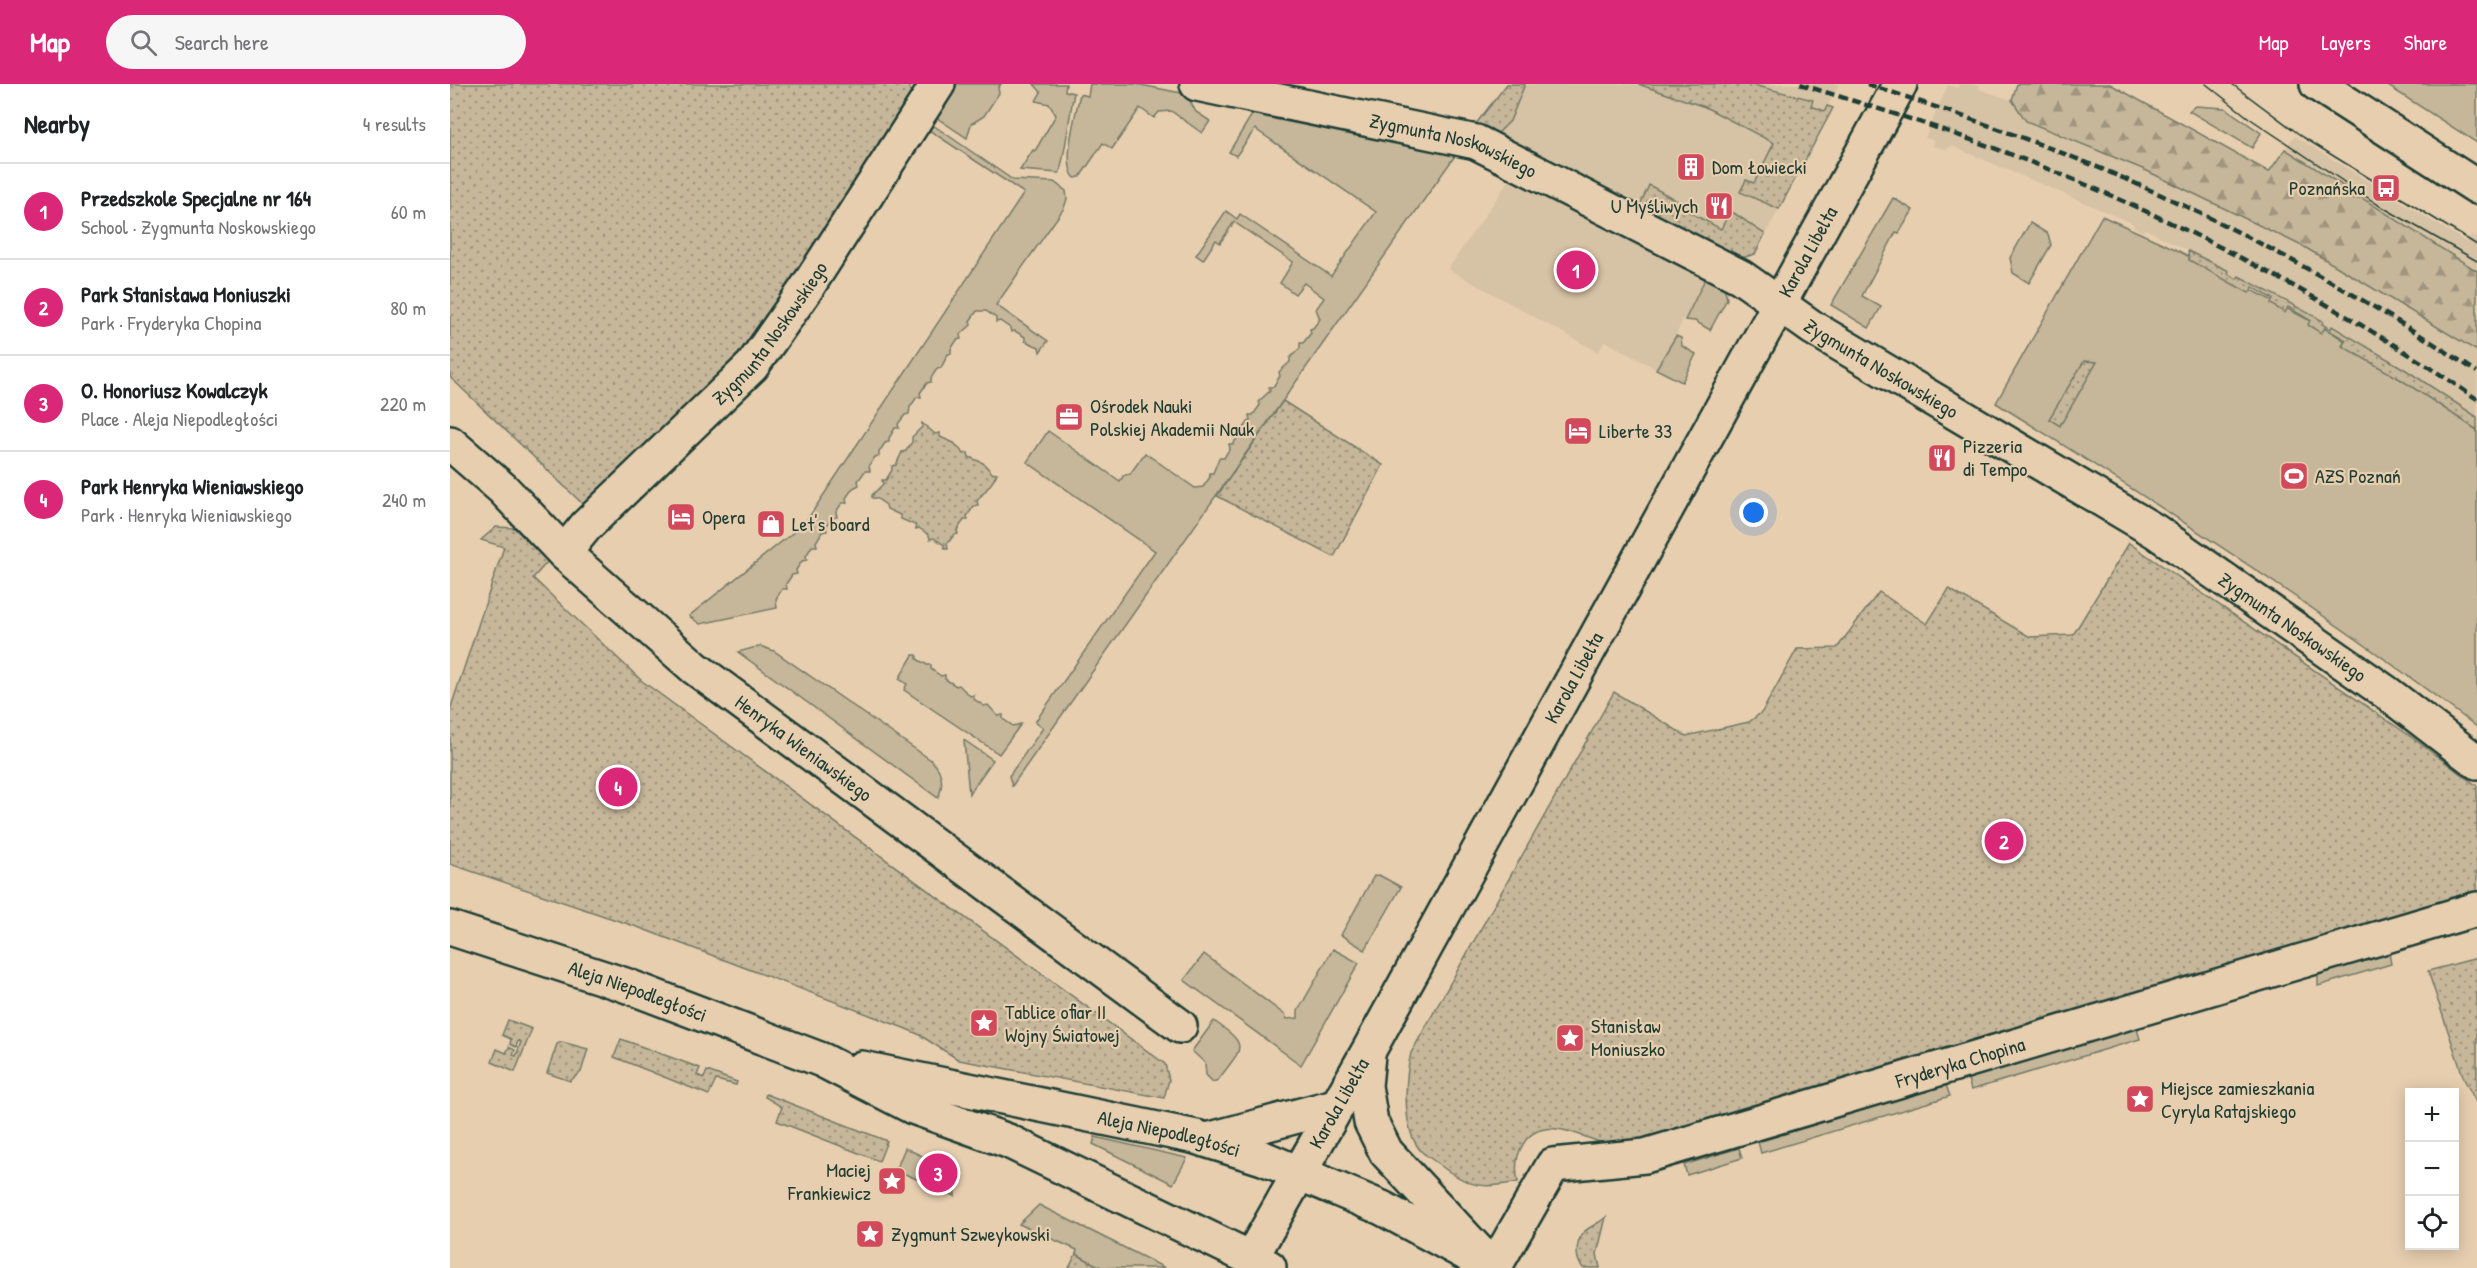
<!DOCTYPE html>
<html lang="en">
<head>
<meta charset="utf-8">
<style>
  :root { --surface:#fff; --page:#f6f6f6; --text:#202124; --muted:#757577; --line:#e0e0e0; --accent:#db2777 }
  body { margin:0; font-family:"Patrick Hand",sans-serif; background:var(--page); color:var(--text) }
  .controls { position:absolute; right:18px; bottom:18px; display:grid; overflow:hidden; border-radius:0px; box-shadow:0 3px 15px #0003 }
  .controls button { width:54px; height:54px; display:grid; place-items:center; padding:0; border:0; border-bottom:2px solid var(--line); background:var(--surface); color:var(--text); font:30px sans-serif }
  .you { position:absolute; left:1304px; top:429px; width:21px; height:21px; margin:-15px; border:4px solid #fff; border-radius:50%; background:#1a73e8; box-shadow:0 0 0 9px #1a73e833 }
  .badge { display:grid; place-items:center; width:39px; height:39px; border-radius:50%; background:var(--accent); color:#fff; font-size:20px; font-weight:700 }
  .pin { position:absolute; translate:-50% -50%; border:3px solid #fff; box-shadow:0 2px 6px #0006 }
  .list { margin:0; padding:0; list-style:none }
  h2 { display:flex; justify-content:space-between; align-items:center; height:78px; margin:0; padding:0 24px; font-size:26px }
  h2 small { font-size:20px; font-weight:400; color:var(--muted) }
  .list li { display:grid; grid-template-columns:39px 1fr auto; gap:18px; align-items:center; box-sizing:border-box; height:96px; padding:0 24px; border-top:2px solid var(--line) }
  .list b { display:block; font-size:22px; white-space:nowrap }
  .list p { margin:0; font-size:20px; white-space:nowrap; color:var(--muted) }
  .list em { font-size:20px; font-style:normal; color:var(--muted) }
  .icon { flex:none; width:33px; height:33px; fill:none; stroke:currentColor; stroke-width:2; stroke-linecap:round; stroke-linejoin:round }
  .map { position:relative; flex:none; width:2027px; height:1184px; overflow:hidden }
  header { display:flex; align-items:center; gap:36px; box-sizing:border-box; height:84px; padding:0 30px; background:var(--accent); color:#fff }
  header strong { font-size:28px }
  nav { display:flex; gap:33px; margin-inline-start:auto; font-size:21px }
  .search { width:420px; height:54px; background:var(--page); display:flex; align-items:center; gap:15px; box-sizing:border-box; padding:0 21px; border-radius:33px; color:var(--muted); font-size:22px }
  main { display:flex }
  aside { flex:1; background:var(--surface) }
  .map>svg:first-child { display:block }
  .built { fill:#d6c2a4 }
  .grass { fill:#c6b69a; stroke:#727a67; stroke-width:1.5 }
  .forest { fill:url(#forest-firs); stroke:#727a67; stroke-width:1.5 }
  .park { fill:url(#park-dots); stroke:#727a67; stroke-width:1.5 }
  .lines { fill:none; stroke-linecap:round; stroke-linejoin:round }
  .minor-casing { stroke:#1f3d34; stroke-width:38 }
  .tertiary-casing { stroke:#1f3d34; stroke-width:38 }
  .minor { stroke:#e7ceaf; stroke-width:33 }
  .tertiary { stroke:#e7ceaf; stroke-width:33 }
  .tram { stroke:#1f3d34; stroke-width:1.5 }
  .rail { stroke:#1f3d34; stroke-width:4.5; stroke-dasharray:9 4.5; stroke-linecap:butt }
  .labels { text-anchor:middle; stroke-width:4.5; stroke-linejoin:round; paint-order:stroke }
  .street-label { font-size:20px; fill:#1f3d34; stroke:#e7ceaf }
  .poi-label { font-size:20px; fill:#1f3d34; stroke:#e7ceaf; text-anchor:start }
</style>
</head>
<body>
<header>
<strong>Map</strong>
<div class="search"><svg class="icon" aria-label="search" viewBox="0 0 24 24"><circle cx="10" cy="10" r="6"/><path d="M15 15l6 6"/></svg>Search here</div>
<nav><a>Map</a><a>Layers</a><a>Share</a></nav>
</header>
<main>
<aside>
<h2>Nearby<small>4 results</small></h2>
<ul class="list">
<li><span class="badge">1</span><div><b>Przedszkole Specjalne nr 164</b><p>School · Zygmunta Noskowskiego</p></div><em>60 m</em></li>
<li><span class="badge">2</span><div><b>Park Stanisława Moniuszki</b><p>Park · Fryderyka Chopina</p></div><em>80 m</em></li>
<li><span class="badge">3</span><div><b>O. Honoriusz Kowalczyk</b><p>Place · Aleja Niepodległości</p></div><em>220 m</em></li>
<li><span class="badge">4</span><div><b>Park Henryka Wieniawskiego</b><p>Park · Henryka Wieniawskiego</p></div><em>240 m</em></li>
</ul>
</aside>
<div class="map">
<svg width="2027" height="1184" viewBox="0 0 2027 1184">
  <defs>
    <pattern id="forest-firs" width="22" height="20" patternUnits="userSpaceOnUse" patternTransform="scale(1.5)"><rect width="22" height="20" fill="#c6b69a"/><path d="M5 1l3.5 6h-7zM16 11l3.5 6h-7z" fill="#a0957e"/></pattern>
    <pattern id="park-dots" width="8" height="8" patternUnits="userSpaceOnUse" patternTransform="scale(1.5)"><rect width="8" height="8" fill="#c6b69a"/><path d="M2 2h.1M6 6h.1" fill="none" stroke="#a0957e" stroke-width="1.8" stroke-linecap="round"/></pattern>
  </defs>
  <rect width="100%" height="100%" fill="#e7ceaf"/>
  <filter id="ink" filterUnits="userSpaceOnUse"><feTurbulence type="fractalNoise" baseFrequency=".0167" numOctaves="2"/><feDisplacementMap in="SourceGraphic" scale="12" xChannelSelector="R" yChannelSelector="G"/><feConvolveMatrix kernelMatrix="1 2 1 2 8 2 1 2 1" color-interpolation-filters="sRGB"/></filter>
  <g filter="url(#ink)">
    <g class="built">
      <polygon points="1057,0 1389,0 1378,22 1383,24 1305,170 1285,176 1025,41"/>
      <polygon points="1509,0 1530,1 1529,5 1562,16 1576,37 1695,86 1856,164 2007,253 2027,267 2027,333 1882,243 1881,245 1789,192 1788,195 1778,190 1778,187 1695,145 1693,148 1683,143 1684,140 1502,62 1496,65 1483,62 1484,56 1475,54 1498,1 1508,4"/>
      <polygon points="1845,52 2016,158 2021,151 2027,155 2027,187 1835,65"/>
      <polygon points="1064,89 1258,189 1235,235 1233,235 1226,252 1206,285 1155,257 1148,268 998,185"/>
    </g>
    <g class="grass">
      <polygon points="506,0 551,0 548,4 549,9 534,32 521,40 517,54 484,32"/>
      <path d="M584 0H616L615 7 624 9C621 21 613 85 609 89L570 86 583 66 585 67 606 31 599 20 586 17 591 8Z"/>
      <path d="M640 0H686L736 10 746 28 760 37 752 49 721 27 709 28 704 34 690 24 662 65 653 59 630 93 625 94C611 81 626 29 630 10L638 12Z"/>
      <polygon points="1935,0 2027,0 2027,59"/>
      <polygon points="1745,22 1775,24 1811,49 1802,64 1739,27"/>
      <polygon points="806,24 1009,66 562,702 559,692 593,644 585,638 705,467 577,378 598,347 670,397 674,391 680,390 695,369 745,404 753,403 760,393 759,389 763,389 769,374 774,374 780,364 779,360 783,360 790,350 789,346 793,345 800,336 799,331 803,331 810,321 809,317 820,307 819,303 823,303 830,292 829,288 840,278 840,274 850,264 850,259 853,259 861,249 860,245 863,244 870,235 866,225 874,214 854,199 845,210 830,199 843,178 784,138 770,159 766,156 753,176 746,171 776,127 787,135 790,130 881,192 926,128 805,45 786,72 779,68"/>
      <polygon points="480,39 563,96 604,98 616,107 617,115 614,124 546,221 598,257 590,268 589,263 575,257 575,253 565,247 561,248 560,244 550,237 546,238 546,234 536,227 527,227 520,237 521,241 510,251 511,255 507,256 501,265 501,270 498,270 491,284 487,285 481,294 481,298 477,299 470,309 471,313 467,313 460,323 459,330 455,331 448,340 449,344 445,344 439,354 439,358 435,359 429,368 429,372 425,373 419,382 420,387 415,387 408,397 409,401 403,404 396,414 397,419 392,419 386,428 387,433 382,434 376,443 377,447 372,448 366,458 367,462 362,462 356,472 357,476 352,477 346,486 347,490 342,491 336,500 337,505 332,505 326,515 327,524 250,540 239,532 355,439 574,109 476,44"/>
      <polygon points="1443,114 1463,126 1449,149 1446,148 1412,212 1431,223 1419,244 1381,221"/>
      <path d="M1652 132 1723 164 1883 249 2027 344V643C1872 526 1710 421 1546 319Z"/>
      <polygon points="1580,139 1598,150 1601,161 1579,199 1563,189 1560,174"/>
      <polygon points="1258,189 1273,197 1277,215 1260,246 1245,237 1235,236"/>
      <polygon points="1226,252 1231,254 1232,262 1246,270 1232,298 1206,285"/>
      <path d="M310 562 324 567 481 676C493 687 494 700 488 714L288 568Z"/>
      <polygon points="463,571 467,571 467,575 477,581 481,581 481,585 491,592 495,591 495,595 506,602 509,601 520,612 524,611 524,615 534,622 538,621 548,632 553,631 553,635 563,642 571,640 549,670 454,606 457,600 449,595"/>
      <polygon points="514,656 543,676 519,710"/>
      <polygon points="929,791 951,803 915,866 891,851 924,792"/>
      <polygon points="883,865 909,879 851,981 734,896 754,870 835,931 837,935 848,934 848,927"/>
      <polygon points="1939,869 1941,880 1868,902 1868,890"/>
      <path d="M764 937C801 963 792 963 768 996L763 998 756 991 755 979 742 967Z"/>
      <polygon points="1684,945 1687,945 1690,955 1521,1006 1518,995"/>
      <polygon points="1496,1001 1500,1012 1311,1069 1308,1058"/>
      <polygon points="645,1053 737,1074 723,1100 643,1060"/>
      <polygon points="455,1064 504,1087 505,1112 446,1086"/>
      <polygon points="1289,1064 1292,1074 1237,1091 1234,1081"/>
      <polygon points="589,1121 715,1184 652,1184 626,1170 627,1166 569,1140"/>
    </g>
    <polygon class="forest" points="1567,0 1660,0 1819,88 1835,65 2027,187 2027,267 1856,164 1695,86 1576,37 1562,16"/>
    <g class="park">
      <polygon points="0,0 458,0 463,17 298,274 140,427 0,293"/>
      <polygon points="1057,0 1075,0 1060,37 1046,51 1025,41"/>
      <polygon points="1188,0 1299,0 1363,16 1361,22 1375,27 1377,22 1383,24 1329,125 1290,108 1296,96 1304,99 1324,59 1255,23"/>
      <path d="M1199 101 1235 121 1233 125 1271 145 1280 127C1295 135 1302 143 1315 150L1305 170 1285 176 1189 123Z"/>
      <polygon points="1738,167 1779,187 1778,190 1787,195 1789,192 1873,237 1872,240 1881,245 1882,242 1956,286 2027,333 2027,346 1950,295 1892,262 1896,256 1875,244 1871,249 1858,241 1860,236 1838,223 1835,229 1821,220 1823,215 1803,203 1799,209 1739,176"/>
      <polygon points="1634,277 1647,278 1610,342 1599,335"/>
      <polygon points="833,317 933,381 884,473 767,412"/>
      <path d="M472 339 485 350 490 349V353L504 359 514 370 518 369 519 373 533 379 543 390 547 389C542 402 535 406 527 417L528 421 524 422 517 432 518 436H514L507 446 508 450 504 451 497 460 498 465H495L494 461 484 454 480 455 479 451 469 444 466 445 465 441 451 435 450 431 437 425 436 421 426 414H422V411L433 400 432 396H436L442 386V382L446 381 452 368 456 367 462 358V353L472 343Z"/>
      <polygon points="46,443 65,444 99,476 83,494 192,597 715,980 719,996 714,1014 509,976 468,950 454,944 190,844 0,780 0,626 54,463 31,456"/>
      <path d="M1679 459 1960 652 2027 702V812L1193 1061C1183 1061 1171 1063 1160 1061 1143 1057 1125 1047 1107 1045 1075 1041 1062 1071 1068 1098 1032 1105 1021 1104 991 1082 985 1077 978 1073 972 1068 951 1047 955 995 961 969L1164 608 1236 652 1299 638 1312 628 1347 565 1387 564 1429 508 1477 540 1499 505 1580 553 1623 551Z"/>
      <polygon points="2027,874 2027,1020 2014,995 1978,887"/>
      <polygon points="58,936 82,945 65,988 42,978 47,965 56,969 59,963 65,966 63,971 66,972 71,958 68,957 66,963 60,960 61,955 52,951"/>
      <polygon points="171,955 250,984 247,991 254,994 257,987 287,998 286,1001 266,996 259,1011 164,973"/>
      <polygon points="112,958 138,965 131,988 120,997 97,989 107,960"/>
      <polygon points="316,1010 437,1057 429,1077 327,1037 332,1023 315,1013"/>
      <path d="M1156 1133 1147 1170 1150 1184H1133C1123 1173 1126 1152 1139 1144 1145 1140 1150 1139 1156 1133Z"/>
      <polygon points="626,1170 652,1184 619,1184"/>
    </g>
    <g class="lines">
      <g class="minor-casing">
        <g id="minor">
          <path id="s1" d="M747 0 1026 58 1291 193 1363 244 1705 447 1937 609 2027 678"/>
          <path id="s2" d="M0 359 53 405 114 469 245 584 730 942"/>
          <path id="s3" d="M114 469 136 442 302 282 356 205 488 0"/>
          <path id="s4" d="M1044 1184 1103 1081 1195 1072 2027 825"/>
        </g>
      </g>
      <g class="tertiary-casing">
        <g id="tertiary">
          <polyline points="1867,0 2027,103"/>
          <path id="s5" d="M0 844 175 901 372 976 463 1023 558 1057 819 1183"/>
          <polyline points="918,971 915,1002 921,1038 936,1068 1028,1167"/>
          <path id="s6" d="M412 984 746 1053 813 1074 932 1124 1043 1184"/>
          <polyline points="757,1056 885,1022"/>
          <path id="s7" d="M801 1174 919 966 1450 0"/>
        </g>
      </g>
      <use href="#minor" class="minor"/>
      <use href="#tertiary" class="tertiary"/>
      <g class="tram">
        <polyline points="1756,0 1799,34 1927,120 2027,177"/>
        <polyline points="1782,0 1853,53 2027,161"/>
      </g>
      <g class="rail">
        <path d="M1350 0C1419 22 1489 43 1557 69 1723 132 1880 215 2027 315"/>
        <path d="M1417 0C1490 24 1563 49 1635 78 1772 134 1904 206 2027 288"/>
      </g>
    </g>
  </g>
  <defs>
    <g id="building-square" transform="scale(1.5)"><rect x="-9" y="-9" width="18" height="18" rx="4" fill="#d1495b" stroke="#e7ceaf"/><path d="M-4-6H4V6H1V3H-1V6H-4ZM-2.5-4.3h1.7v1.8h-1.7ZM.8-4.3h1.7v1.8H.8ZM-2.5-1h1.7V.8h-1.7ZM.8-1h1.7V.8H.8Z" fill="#fff"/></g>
    <g id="bus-square" transform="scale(1.5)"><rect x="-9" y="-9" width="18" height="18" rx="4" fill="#d1495b" stroke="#e7ceaf"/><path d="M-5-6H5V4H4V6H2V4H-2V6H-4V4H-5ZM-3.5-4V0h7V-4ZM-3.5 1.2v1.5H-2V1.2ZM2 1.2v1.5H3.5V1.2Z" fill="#fff"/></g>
    <g id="restaurant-square" transform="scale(1.5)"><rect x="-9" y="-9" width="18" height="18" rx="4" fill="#d1495b" stroke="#e7ceaf"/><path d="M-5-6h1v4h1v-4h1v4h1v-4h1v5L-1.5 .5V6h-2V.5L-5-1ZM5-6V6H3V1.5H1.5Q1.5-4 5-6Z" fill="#fff"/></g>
    <g id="office-square" transform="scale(1.5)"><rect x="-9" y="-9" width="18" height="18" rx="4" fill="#d1495b" stroke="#e7ceaf"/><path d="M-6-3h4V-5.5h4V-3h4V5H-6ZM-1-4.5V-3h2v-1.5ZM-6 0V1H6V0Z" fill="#fff"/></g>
    <g id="hotel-square" transform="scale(1.5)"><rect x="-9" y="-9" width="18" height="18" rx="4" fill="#d1495b" stroke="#e7ceaf"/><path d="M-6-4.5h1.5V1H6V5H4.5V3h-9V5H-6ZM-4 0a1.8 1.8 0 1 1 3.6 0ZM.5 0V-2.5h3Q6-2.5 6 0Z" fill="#fff"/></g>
    <g id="stadium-square" transform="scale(1.5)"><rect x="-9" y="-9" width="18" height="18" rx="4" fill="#d1495b" stroke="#e7ceaf"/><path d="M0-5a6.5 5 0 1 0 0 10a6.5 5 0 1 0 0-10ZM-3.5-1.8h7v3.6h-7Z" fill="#fff"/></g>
    <g id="shop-square" transform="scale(1.5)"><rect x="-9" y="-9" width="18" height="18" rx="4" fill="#d1495b" stroke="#e7ceaf"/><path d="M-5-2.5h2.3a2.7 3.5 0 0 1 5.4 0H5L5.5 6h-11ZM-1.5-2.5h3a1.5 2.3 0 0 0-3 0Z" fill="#fff"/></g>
    <g id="sight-square" transform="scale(1.5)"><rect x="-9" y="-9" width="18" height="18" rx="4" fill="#d1495b" stroke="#e7ceaf"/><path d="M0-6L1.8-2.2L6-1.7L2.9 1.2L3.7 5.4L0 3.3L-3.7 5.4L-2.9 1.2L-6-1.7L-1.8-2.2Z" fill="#fff"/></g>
  </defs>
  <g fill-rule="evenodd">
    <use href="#building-square" x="1241" y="83"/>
    <use href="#bus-square" x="1936" y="104"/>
    <use href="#restaurant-square" x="1269" y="122"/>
    <use href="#office-square" x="619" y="333"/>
    <use href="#hotel-square" x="1128" y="347"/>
    <use href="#restaurant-square" x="1492" y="374"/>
    <use href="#stadium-square" x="1844" y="392"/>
    <use href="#hotel-square" x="231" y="433"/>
    <use href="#shop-square" x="321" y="440"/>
    <use href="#sight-square" x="534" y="939"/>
    <use href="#sight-square" x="1120" y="954"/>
    <use href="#sight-square" x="1690" y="1015"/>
    <use href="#sight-square" x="442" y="1097"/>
    <use href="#sight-square" x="420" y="1150"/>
  </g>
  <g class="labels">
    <g class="street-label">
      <text dy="7" stroke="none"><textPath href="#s1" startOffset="264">Zygmunta Noskowskiego</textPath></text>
      <text dy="7" stroke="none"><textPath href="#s7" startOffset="1150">Karola Libelta</textPath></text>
      <text dy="7" stroke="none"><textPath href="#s3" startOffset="302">Zygmunta Noskowskiego</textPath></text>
      <text dy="7" stroke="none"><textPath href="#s1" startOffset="750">Zygmunta Noskowskiego</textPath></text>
      <text dy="7" stroke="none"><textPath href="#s1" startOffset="1236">Zygmunta Noskowskiego</textPath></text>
      <text dy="7" stroke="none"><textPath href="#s7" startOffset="664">Karola Libelta</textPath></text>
      <text dy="7" stroke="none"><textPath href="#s2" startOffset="468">Henryka Wieniawskiego</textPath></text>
      <text dy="7" stroke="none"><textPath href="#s5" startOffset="198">Aleja Niepodległości</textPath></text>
      <text dy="7" stroke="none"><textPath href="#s4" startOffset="540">Fryderyka Chopina</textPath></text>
      <text dy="7" stroke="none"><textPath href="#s7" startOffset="178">Karola Libelta</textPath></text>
      <text dy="7" stroke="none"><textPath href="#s6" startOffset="314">Aleja Niepodległości</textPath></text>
    </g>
    <g class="poi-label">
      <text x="1262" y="90">Dom Łowiecki</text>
      <text x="1915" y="111" text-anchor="end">Poznańska</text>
      <text x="1248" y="129" text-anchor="end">U Myśliwych</text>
      <text x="640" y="329">Ośrodek Nauki<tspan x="640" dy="23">Polskiej Akademii Nauk</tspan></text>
      <text x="1149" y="354">Liberte 33</text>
      <text x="1513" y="369">Pizzeria<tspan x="1513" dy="23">di Tempo</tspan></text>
      <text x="1865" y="399">AZS Poznań</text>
      <text x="252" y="440">Opera</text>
      <text x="342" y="447">Let's board</text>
      <text x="555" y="935">Tablice ofiar II<tspan x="555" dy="23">Wojny Światowej</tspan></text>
      <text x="1141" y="949">Stanisław<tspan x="1141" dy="23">Moniuszko</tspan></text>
      <text x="1711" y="1011">Miejsce zamieszkania<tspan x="1711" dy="23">Cyryla Ratajskiego</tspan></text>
      <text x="421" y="1093" text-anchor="end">Maciej<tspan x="421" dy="23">Frankiewicz</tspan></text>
      <text x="441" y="1157">Zygmunt Szweykowski</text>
    </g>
  </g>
</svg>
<div class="controls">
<button>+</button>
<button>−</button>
<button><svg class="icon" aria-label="locate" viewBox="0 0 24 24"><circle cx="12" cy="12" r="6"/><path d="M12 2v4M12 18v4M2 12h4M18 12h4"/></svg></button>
</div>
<div class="you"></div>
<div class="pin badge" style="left:1126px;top:186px">1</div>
<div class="pin badge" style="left:1554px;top:757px">2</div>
<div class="pin badge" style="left:488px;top:1089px">3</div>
<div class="pin badge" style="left:168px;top:703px">4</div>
</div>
</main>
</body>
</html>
